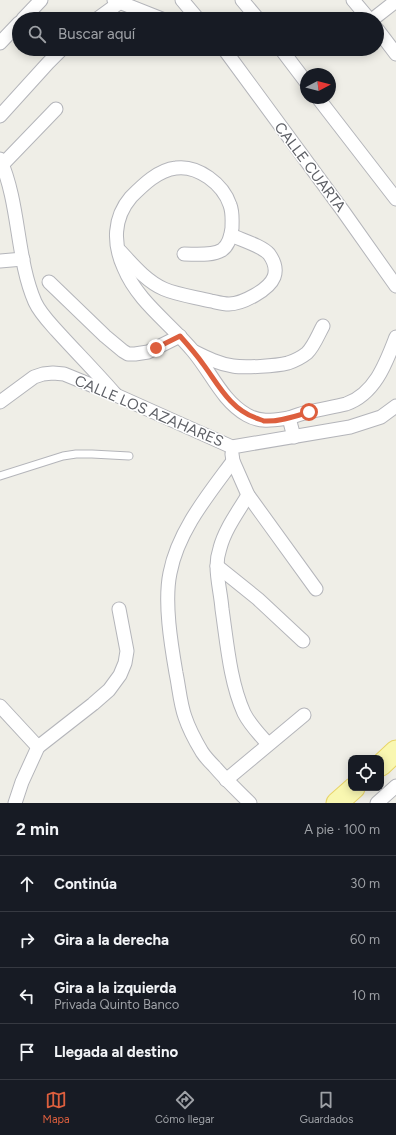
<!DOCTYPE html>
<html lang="es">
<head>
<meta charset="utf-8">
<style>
  :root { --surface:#171b24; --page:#20242c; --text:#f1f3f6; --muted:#9ea1a6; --line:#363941; --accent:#dd5f3e }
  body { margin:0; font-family:Figtree,sans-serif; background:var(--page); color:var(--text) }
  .controls { position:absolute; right:12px; bottom:12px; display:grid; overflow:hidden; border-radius:8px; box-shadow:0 2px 10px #0003 }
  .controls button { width:36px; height:36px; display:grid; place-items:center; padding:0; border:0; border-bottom:1px solid var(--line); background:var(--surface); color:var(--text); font:20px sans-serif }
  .compass { position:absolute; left:300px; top:68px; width:36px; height:36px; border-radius:50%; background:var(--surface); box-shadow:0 2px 10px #0003; rotate:83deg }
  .stop { position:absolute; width:12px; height:12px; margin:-9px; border:3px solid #dd5f3e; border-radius:50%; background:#fff }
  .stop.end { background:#dd5f3e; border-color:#fff; box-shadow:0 1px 4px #0008 }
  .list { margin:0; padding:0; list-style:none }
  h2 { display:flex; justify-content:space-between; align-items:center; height:52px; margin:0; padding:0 16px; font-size:17px }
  h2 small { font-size:13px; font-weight:400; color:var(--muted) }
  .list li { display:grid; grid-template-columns:26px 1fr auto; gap:12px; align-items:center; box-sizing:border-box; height:56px; padding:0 16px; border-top:1px solid var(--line) }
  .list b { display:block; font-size:15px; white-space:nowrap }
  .list p { margin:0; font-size:13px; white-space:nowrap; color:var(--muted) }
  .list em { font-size:13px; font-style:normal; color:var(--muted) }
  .icon { flex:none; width:22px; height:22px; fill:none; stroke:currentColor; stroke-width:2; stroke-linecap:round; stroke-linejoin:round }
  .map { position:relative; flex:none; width:396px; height:803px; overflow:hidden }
  .search { position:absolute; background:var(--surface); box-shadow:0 2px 10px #0003; left:12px; right:12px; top:12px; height:44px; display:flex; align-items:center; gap:10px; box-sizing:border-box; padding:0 14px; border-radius:22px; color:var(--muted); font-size:15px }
  .sheet { height:276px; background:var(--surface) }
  nav { display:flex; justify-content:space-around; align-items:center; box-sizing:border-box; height:56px; border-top:1px solid var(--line); background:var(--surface); font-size:11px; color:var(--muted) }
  nav a { display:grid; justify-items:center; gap:2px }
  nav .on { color:var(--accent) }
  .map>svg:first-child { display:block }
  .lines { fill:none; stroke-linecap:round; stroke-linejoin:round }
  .lane-casing { stroke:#b4b5ba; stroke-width:9 }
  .street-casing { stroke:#b4b5ba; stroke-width:15 }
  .primary-casing { stroke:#e8d467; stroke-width:23 }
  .lane { stroke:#fff; stroke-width:7 }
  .street { stroke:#fff; stroke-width:13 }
  .primary { stroke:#f9f7b1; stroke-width:21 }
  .route { stroke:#dd5f3e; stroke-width:5 }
  .labels { text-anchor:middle; stroke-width:3; stroke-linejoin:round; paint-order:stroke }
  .street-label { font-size:15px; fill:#5e6066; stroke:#fff }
</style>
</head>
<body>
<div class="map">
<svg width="396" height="803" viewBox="0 0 396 803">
  <rect width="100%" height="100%" fill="#efeee7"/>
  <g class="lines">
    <g class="lane-casing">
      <polyline id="lane" points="0,476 63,456 76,454 92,454 129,456"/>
    </g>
    <g class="street-casing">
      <g id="street">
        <polyline points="114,0 162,19"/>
        <polyline points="182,0 198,19"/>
        <polyline points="242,0 258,19"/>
        <polyline points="353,0 369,19"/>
        <polyline points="23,19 41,0"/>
        <polyline points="97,19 119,3"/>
        <polyline points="373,19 396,1"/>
        <polyline points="377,29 396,54"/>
        <polyline points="0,43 19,23"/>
        <polyline points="224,49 343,211 396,286"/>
        <polyline points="281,49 306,82"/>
        <polyline points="318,98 396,199"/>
        <polyline points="0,116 48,63 62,49"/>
        <path d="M0 159C20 204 16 258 35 302 40 313 49 322 57 331 76 352 96 372 115 394"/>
        <polyline points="2,165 56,109"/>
        <path d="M120 251C133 265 146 281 164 289 178 295 195 297 211 301 216 302 223 304 229 304 242 304 269 290 274 277 277 269 274 261 269 254 262 246 242 240 231 235"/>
        <path d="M184 254C196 254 212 256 222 250 229 245 231 236 232 228 232 220 233 213 230 205 223 184 198 165 176 168 158 170 143 185 131 197 113 218 113 244 124 268 138 302 170 323 193 351 211 372 222 401 247 415 261 423 274 420 289 418"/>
        <polyline points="0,261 23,259"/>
        <polyline points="49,282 105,336 123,351 128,354 135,354 148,352 180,336"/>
        <path d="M195 352C207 358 219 364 233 366 245 368 276 366 288 363 294 361 302 357 307 353 314 346 318 335 323 326"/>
        <polyline points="0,402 34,377 43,374 53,373 64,374 118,396 232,447 350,427 381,417 396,406"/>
        <path d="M294 437 289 418C295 416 302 413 309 412 321 409 334 407 346 404 375 394 386 363 396 337"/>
        <polyline points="232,454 233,461 248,495 316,589"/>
        <path d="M233 461C208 495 178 531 170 573 164 602 171 644 176 673 179 687 180 703 185 717 189 729 196 742 202 752 206 758 210 762 214 766 225 779 238 791 250 803"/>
        <path d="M248 495C238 512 225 529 220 548 218 554 217 561 217 566 217 580 221 595 222 609 227 643 230 682 244 713 250 725 260 735 268 744"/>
        <polyline points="217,566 258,599 303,641"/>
        <polyline points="0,706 38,747"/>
        <polyline points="226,780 304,715"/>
        <polyline points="15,803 22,782 38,747 93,704 109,690 120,675 125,663 127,651 119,609"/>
        <polyline points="377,803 396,786"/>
      </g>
    </g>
    <g class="primary-casing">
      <g id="primary">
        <polyline points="381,765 396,751"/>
        <polyline points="337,803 354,788"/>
      </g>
    </g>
    <use href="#lane" class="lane"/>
    <use href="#street" class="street"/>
    <use href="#primary" class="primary"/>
  </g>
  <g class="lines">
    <path class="route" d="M156 348 180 336C188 345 196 354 203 364 218 384 230 409 256 418 258 419 262 420 264 421 279 422 296 416 309 412"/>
  </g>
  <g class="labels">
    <g class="street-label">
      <text transform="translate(310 167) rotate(53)" y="5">CALLE CUARTA</text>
      <text transform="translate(149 411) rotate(23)" y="5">CALLE LOS AZAHARES</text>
    </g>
  </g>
</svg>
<div class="controls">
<button><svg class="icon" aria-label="locate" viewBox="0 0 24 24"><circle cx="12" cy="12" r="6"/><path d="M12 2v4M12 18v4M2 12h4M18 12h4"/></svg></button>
</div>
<svg class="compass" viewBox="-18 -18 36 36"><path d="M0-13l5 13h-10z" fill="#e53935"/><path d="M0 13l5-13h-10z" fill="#9ea1a6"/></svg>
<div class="stop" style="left:309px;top:412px"></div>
<div class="stop end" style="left:156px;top:348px"></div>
<div class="search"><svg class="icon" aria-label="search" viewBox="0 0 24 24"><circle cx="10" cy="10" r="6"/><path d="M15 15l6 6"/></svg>Buscar aquí</div>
</div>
<section class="sheet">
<h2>2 min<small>A pie · 100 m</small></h2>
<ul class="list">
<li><svg class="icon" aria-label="ahead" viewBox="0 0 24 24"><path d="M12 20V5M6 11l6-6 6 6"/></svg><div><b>Continúa</b></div><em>30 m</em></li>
<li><svg class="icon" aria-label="right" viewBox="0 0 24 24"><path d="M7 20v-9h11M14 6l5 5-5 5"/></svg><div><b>Gira a la derecha</b></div><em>60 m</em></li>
<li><svg class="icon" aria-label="left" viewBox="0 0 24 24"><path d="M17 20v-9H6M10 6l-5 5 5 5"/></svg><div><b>Gira a la izquierda</b><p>Privada Quinto Banco</p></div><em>10 m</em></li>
<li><svg class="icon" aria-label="arrive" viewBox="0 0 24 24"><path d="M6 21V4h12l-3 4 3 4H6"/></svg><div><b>Llegada al destino</b></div></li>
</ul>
</section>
<nav>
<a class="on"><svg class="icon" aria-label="map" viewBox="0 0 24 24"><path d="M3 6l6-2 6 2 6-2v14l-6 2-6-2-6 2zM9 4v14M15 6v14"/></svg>Mapa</a>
<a><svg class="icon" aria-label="directions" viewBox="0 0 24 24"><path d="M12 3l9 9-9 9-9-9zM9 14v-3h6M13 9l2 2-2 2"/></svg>Cómo llegar</a>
<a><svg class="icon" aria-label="saved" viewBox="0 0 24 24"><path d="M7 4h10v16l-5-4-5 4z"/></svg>Guardados</a>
</nav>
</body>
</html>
